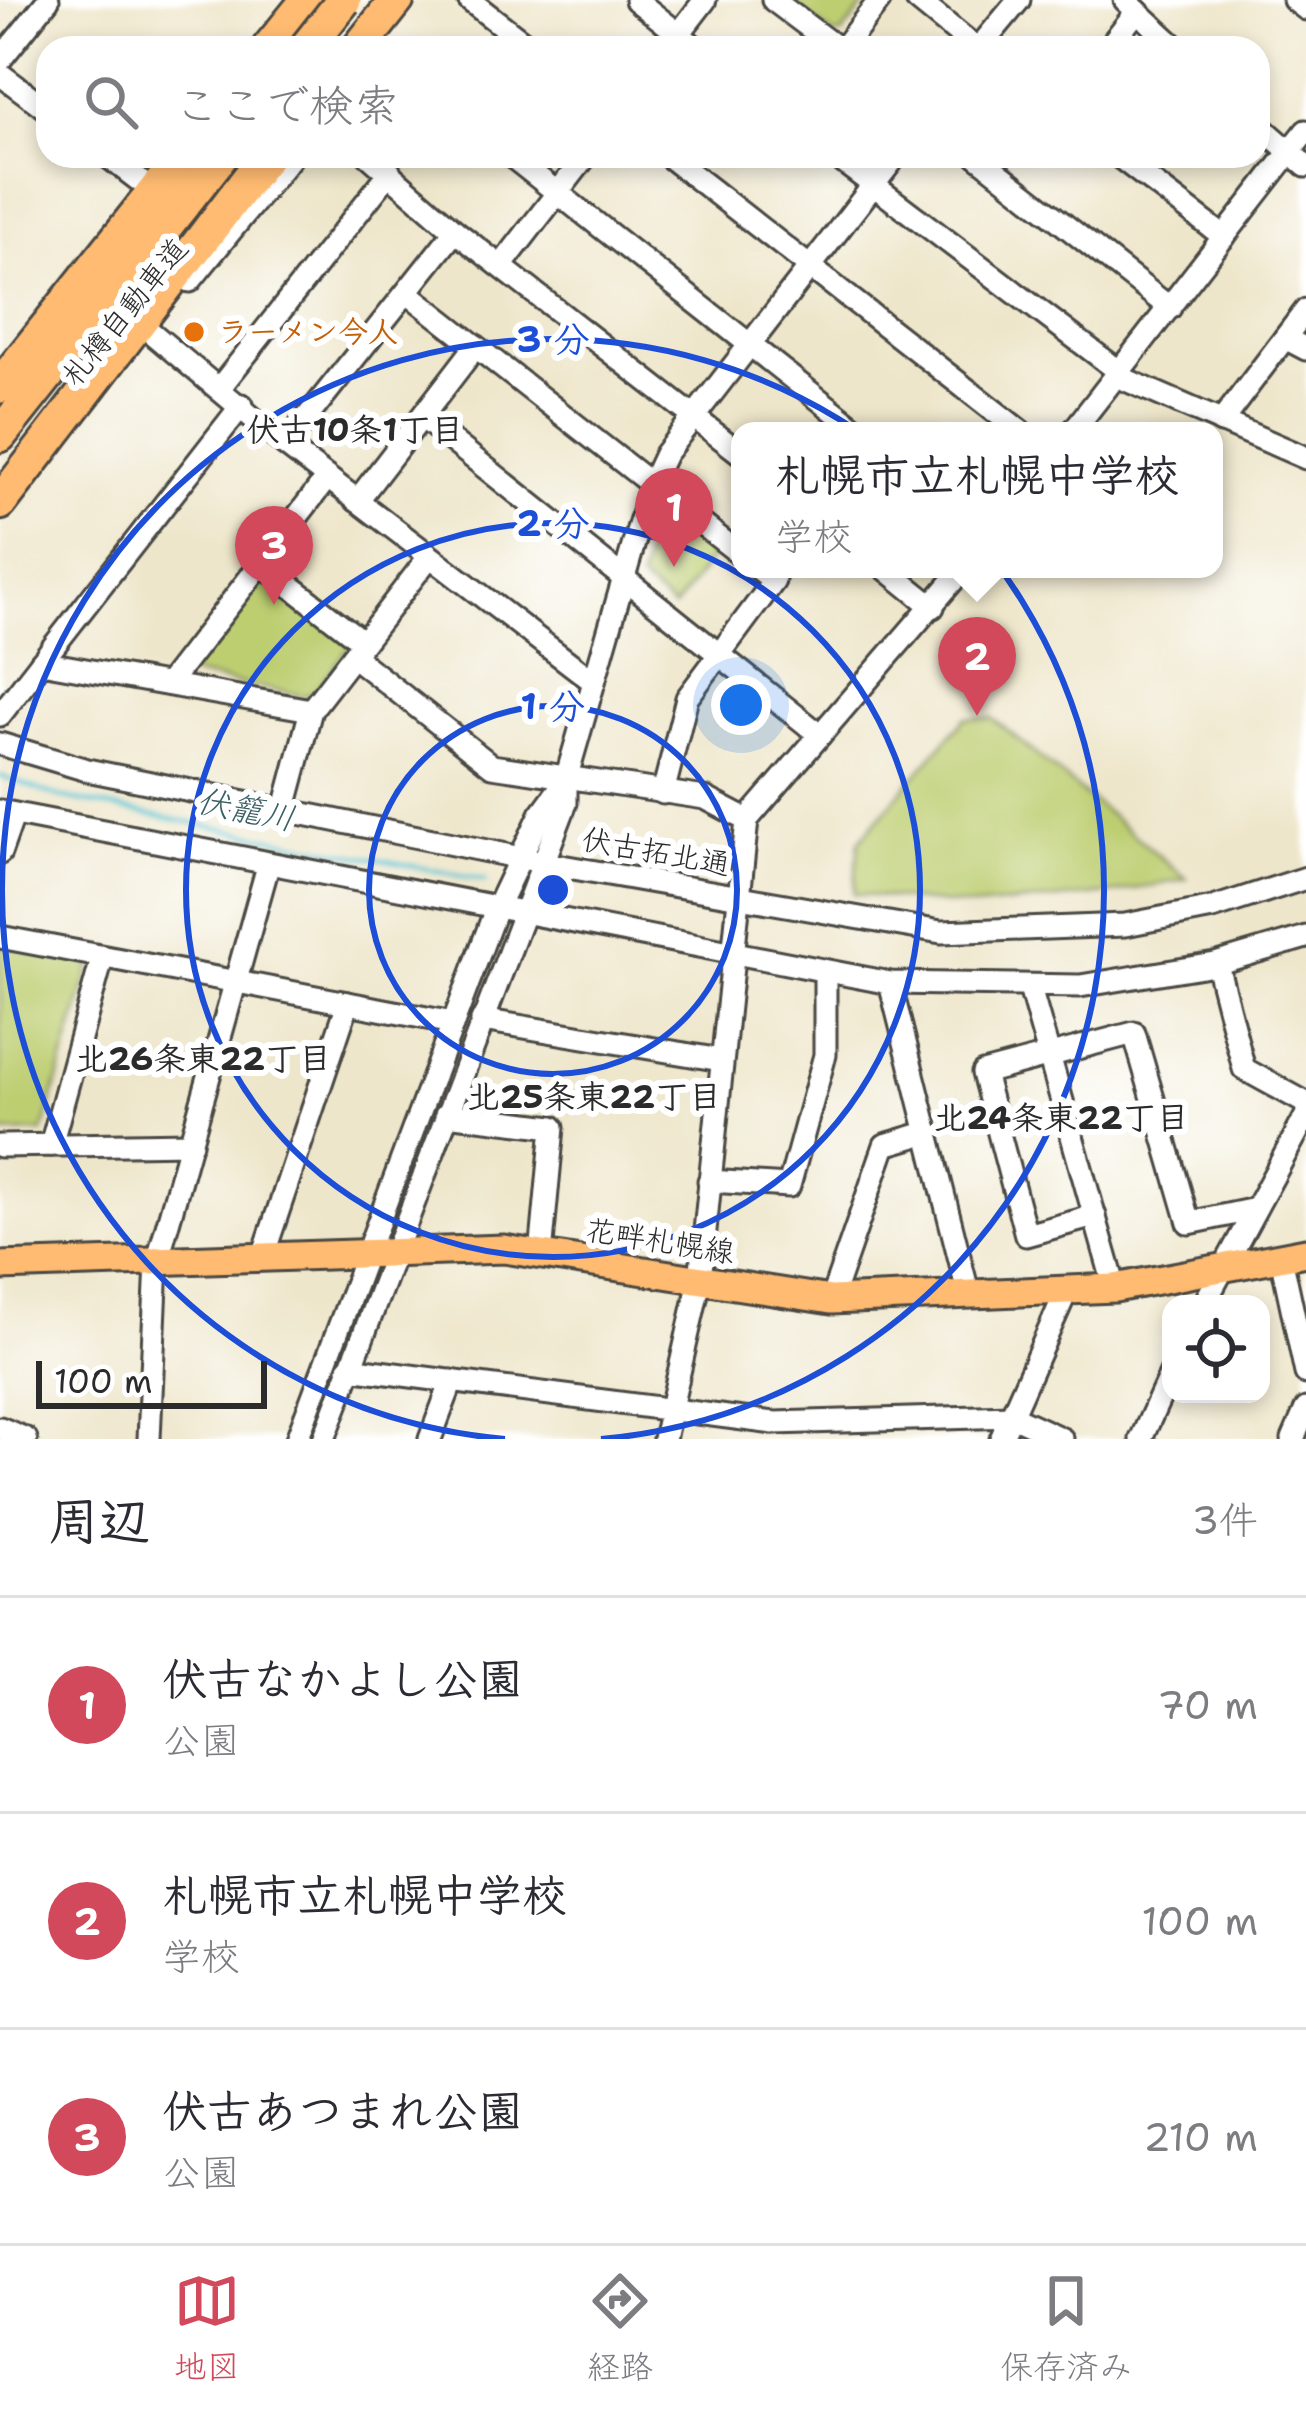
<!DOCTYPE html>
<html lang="ja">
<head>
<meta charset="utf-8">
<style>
  :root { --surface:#fff; --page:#f2f2f3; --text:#2b2b33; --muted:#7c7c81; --line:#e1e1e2; --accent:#d1495b }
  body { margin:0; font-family:"Shantell Sans","Klee One",sans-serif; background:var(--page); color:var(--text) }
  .controls { position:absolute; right:36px; bottom:36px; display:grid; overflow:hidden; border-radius:24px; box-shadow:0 6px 18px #0003 }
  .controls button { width:108px; height:108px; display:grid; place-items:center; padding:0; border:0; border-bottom:3px solid var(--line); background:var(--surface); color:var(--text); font:60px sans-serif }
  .scale { position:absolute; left:36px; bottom:30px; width:231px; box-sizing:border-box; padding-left:12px; border:6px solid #2b2b2b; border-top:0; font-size:33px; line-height:42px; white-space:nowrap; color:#2b2b2b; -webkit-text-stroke:9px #fff; paint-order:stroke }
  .you { position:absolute; left:741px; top:705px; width:42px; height:42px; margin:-30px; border:9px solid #fff; border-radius:50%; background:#1a73e8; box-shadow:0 0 0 18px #1a73e833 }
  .badge { display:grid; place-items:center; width:78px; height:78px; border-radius:50%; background:var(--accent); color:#fff; font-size:39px; font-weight:700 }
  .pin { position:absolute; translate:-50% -99px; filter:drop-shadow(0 3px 6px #0008) }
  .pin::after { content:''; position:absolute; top:63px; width:42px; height:36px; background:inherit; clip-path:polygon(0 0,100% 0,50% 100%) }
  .popup { position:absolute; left:731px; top:422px; width:492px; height:156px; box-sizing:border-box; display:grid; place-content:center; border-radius:24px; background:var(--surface); filter:drop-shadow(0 3px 9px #0005); font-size:39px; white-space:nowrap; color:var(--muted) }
  .popup b { font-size:45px; color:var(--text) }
  .popup::after { content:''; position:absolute; left:50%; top:100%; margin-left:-24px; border:24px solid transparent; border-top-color:var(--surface) }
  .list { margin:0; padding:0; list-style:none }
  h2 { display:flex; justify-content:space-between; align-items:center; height:156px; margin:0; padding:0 48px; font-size:51px }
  h2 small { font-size:39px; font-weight:400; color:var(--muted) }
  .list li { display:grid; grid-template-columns:78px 1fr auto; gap:36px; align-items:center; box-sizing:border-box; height:216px; padding:0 48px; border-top:3px solid var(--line) }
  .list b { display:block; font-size:45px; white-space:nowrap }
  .list p { margin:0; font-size:39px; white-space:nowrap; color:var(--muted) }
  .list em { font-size:39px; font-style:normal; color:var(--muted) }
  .icon { flex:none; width:66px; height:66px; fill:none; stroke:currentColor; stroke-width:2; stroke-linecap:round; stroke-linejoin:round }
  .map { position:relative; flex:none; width:1306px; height:1439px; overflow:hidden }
  .search { position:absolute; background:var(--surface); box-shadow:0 6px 18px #0003; left:36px; right:36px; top:36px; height:132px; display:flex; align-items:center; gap:30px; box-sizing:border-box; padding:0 42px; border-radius:36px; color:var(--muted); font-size:45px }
  .sheet { height:804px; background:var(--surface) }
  nav { display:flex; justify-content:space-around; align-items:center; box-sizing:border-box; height:168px; border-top:3px solid var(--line); background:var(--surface); font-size:33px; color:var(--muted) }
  nav a { display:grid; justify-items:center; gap:6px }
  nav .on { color:var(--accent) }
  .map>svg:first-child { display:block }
  .green { fill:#bdce71; stroke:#747c4e; stroke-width:3 }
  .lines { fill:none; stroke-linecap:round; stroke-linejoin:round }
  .stream { stroke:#56c2d0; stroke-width:4.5 }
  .minor-casing { stroke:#484743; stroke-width:27 }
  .major-casing { stroke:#484743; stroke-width:33 }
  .highway-casing { stroke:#484743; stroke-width:39 }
  .minor { stroke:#fff; stroke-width:21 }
  .major { stroke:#ffbb71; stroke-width:27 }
  .highway { stroke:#ffbb71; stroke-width:33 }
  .highway-bridge-casing { stroke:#484743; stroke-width:39; stroke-linecap:butt }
  .highway-bridge { stroke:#ffbb71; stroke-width:33 }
  .ring { fill:none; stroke:#1d4ed8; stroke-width:6 }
  .food-dot { fill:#e8710a; stroke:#fff; stroke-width:4.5 }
  .labels { text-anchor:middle; stroke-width:12; stroke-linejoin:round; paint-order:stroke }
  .street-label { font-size:30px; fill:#2b2b2b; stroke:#fff }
  .food-label { font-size:30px; font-weight:bold; fill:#c56008; stroke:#fff; text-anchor:start }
  .neighbourhood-label { font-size:33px; font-weight:bold; fill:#2b2b2b; stroke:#fff }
  .water-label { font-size:33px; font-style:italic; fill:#3a6065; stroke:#fff }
  .centre { fill:#1d4ed8; stroke:#fff; stroke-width:6 }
  .ring-label { font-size:36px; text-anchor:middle; font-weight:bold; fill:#1d4ed8; stroke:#fff; stroke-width:12; stroke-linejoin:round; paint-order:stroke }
</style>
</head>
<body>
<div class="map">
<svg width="1306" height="1439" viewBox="0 0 1306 1439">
  <rect width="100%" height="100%" fill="#fff"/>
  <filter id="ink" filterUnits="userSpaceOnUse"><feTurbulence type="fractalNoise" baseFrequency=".00833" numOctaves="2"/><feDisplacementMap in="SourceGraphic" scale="24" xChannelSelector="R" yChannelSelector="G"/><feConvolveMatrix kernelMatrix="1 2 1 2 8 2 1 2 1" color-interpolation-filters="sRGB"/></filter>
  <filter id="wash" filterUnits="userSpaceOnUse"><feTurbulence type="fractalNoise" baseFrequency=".004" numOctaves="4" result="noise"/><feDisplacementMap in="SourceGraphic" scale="48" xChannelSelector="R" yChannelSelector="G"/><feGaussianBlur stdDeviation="2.7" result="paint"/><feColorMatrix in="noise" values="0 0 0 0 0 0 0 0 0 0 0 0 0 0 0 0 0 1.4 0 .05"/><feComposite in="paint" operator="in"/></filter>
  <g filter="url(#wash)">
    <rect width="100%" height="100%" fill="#eee6ca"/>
    <g class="green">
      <polygon points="789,0 869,0 842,34 833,35"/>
      <polygon points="675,522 714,554 674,608 640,580 653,525 668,535"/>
      <polygon points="261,574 352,644 314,692 305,696 191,675 189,665"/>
      <polygon points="965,718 992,718 1187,879 1109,894 973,907 854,894 859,841"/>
      <polygon points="0,945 88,960 91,966 43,1132 0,1133"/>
    </g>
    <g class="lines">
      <polyline class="stream" points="0,776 59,797 485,880"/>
    </g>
  </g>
  <g filter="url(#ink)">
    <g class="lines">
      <g class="minor-casing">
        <g id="minor">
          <polyline points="469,0 531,48"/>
          <polyline points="636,0 696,48"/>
          <polyline points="773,0 837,48"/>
          <polyline points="917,0 976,48"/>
          <polyline points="1125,0 1177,48"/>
          <polyline points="1294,0 1306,9"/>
          <polyline points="668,48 705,0"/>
          <polyline points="843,48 880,0"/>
          <polyline points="979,48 1019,0"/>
          <polyline points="1108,48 1137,11"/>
          <polyline points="0,60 48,0"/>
          <polyline points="0,74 48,110"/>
          <polyline points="1258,124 1306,166"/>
          <polyline points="107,156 145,185"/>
          <polyline points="369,156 455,231 740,453"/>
          <polyline points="511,156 859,431"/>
          <polyline points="668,156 1020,431"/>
          <polyline points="835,156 1120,372"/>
          <polyline points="977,156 1170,308"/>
          <polyline points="1118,156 1224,237"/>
          <polyline points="501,266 586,156"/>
          <polyline points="190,281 292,156"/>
          <polyline points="409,294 740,554"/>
          <polyline points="141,324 285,445 594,682"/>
          <polyline points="1285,338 1306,349"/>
          <polyline points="1117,376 1306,458"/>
          <polyline points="221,386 390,172"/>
          <polyline points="422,417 820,735"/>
          <polyline points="1221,422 1306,310"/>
          <polyline points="1073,431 1306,131"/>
          <polyline points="285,445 455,231"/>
          <polyline points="357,501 476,346"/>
          <polyline points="261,563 363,642"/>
          <polyline points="886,569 933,607"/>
          <polyline points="353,656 492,766 705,798 747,820"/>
          <polyline points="41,662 311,710"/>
          <polyline points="168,684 327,478"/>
          <polyline points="0,715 242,405"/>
          <polyline points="0,744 87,770 556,865 941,932 1125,925 1213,908 1306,878"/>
          <polyline points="663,793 687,698 774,581 759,569"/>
          <polyline points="285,808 311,710 429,557"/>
          <polyline points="0,811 890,983 1080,986 1215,964 1306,937"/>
          <polyline points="0,853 13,816"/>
          <polyline points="0,937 453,1023"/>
          <polyline points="1217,964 1244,1069 1306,1103"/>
          <polyline points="890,983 969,1296"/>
          <polyline points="1030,988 1115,1288"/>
          <polyline points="482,1020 721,1060"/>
          <polyline points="446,1114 553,1127 541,1255"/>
          <polyline points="51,1145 102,959"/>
          <polyline points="0,1146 191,1143"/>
          <polyline points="709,1181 789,1186 825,1055 825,971"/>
          <polyline points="1095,1216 1026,1235 983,1073 1134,1033 1189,1223 1251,1210"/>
          <polyline points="1281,1257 1306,1373"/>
          <polyline points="262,1259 348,1003"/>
          <polyline points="831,1300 885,1145 929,1132"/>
          <polyline points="1204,1304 1306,1116"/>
          <polyline points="349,1368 774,1423 1012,1416 1062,1439"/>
          <polyline points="0,1428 26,1439"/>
          <polyline points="149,1439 157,1262 268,866"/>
          <polyline points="297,1439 496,909 541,814 566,780"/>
          <polyline points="324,1439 566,803 566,779 651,484 665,454 896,156"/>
          <polyline points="430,1439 452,1381"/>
          <polyline points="664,1439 700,1280 747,820 963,569"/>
          <polyline points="1001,1439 1066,1292"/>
          <polyline points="1141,1439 1171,1373"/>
          <polyline points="1293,1439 1306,1409"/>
        </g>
      </g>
      <g class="major-casing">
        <polyline id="major" points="0,1266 504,1249 831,1300 1115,1288 1306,1252"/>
      </g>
      <g class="highway-casing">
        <g id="highway">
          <polyline points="269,48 308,0"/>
          <polyline points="359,48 397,0"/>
          <polyline points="0,386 183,156"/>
          <polyline points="0,435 221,156"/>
          <polyline points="0,503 266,156"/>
        </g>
      </g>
      <use href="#minor" class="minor"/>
      <use href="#major" class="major"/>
      <use href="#highway" class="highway"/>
      <g class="highway-bridge-casing">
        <polyline id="highway-bridge" points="306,48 344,0"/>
      </g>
      <use href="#highway-bridge" class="highway-bridge"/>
    </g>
  </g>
  <g class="ring">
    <circle cx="553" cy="890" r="184"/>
    <circle cx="553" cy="890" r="367"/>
    <path d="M505 1439A551 551 0 1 1 601 1439"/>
  </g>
  <circle class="food-dot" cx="194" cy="332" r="12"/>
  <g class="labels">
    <g class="street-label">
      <text transform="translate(125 312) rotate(-51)" y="10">札樽自動車道</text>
      <text transform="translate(656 852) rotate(10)" y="10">伏古拓北通</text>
      <text transform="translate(660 1241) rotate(9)" y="10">花畔札幌線</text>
    </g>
    <g class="food-label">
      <text x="218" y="342">ラーメン今人</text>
    </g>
    <g class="neighbourhood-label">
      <text x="355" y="441">伏古10条1丁目</text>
      <text x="203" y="1070">北26条東22丁目</text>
      <text x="594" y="1108">北25条東22丁目</text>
      <text x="1061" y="1129">北24条東22丁目</text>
    </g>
    <g class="water-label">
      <text transform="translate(246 809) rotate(11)" y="12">伏籠川</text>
    </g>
  </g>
  <circle cx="553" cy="890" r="18" class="centre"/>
  <g class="ring-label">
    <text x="553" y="352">3 分</text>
    <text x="553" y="536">2 分</text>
    <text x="553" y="719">1 分</text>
  </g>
</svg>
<div class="controls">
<button><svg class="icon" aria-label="locate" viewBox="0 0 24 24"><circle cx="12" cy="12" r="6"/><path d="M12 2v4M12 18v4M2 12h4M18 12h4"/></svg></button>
</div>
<div class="scale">100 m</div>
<div class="you"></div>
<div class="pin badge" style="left:674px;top:567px">1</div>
<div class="pin badge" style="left:977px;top:716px">2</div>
<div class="popup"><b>札幌市立札幌中学校</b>学校</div>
<div class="pin badge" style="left:274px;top:605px">3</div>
<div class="search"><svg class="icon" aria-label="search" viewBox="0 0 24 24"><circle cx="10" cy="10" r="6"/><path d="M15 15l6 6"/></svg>ここで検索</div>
</div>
<section class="sheet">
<h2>周辺<small>3件</small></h2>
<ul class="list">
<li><span class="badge">1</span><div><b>伏古なかよし公園</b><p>公園</p></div><em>70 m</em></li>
<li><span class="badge">2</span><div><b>札幌市立札幌中学校</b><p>学校</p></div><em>100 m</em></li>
<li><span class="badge">3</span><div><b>伏古あつまれ公園</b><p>公園</p></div><em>210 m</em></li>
</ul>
</section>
<nav>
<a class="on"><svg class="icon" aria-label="map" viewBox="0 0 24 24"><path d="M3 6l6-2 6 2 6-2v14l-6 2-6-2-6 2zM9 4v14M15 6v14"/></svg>地図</a>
<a><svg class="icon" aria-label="directions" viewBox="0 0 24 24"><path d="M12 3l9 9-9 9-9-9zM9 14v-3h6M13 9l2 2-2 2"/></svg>経路</a>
<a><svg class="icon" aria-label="saved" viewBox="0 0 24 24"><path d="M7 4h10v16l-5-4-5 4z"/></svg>保存済み</a>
</nav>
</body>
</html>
